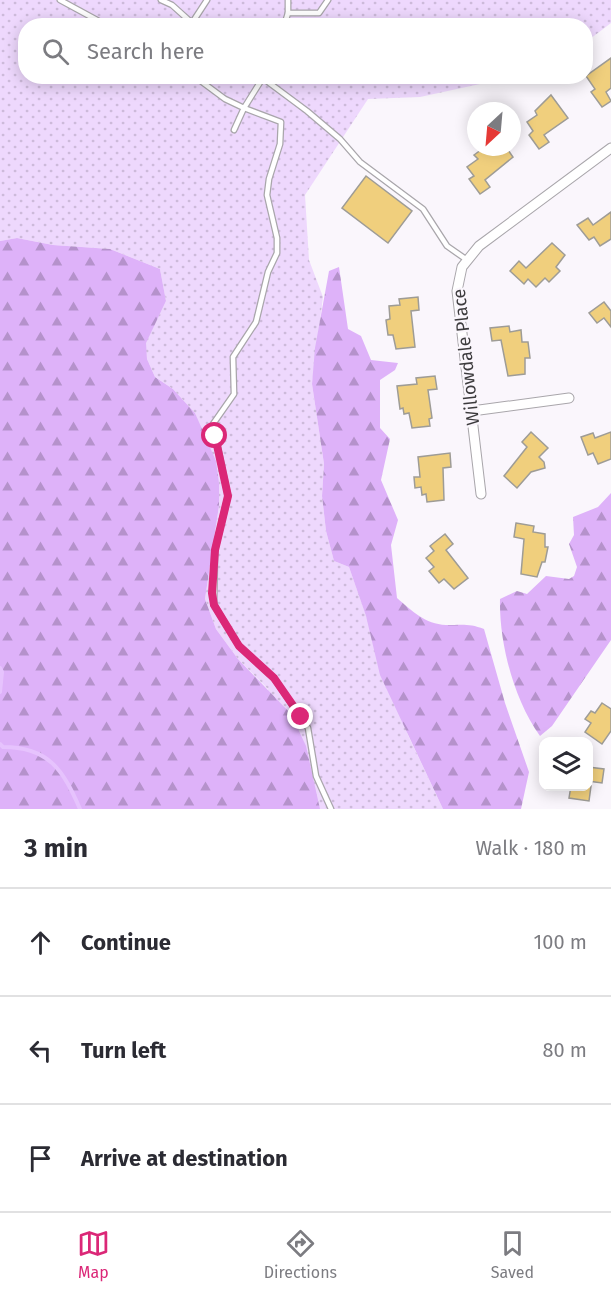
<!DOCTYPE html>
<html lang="en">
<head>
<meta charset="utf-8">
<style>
  :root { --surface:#fff; --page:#f7f7f7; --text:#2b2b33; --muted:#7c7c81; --line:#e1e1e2; --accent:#db2777 }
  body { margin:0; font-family:"Fira Sans",sans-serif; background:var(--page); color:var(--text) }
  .controls { position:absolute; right:18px; bottom:18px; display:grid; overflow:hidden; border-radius:12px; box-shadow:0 3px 15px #0003 }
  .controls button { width:54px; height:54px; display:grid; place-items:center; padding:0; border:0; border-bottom:2px solid var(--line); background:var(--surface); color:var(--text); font:30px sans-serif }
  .compass { position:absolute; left:467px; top:102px; width:54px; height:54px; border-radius:50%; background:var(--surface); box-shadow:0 3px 15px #0003; rotate:206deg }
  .stop { position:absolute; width:18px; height:18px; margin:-14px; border:4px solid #db2777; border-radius:50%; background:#fff }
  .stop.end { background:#db2777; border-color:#fff; box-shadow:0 2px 6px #0008 }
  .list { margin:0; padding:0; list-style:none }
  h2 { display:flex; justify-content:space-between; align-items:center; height:78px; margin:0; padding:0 24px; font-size:26px }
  h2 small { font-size:20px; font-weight:400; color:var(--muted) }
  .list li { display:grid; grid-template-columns:39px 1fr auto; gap:18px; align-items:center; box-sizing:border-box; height:108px; padding:0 24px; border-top:2px solid var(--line) }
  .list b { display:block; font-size:22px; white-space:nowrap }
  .list em { font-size:20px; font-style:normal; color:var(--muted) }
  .icon { flex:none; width:33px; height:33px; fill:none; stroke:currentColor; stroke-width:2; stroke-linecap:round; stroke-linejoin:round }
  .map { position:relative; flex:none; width:611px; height:809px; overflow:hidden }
  .search { position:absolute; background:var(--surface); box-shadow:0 3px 15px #0003; left:18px; right:18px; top:18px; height:66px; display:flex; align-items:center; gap:15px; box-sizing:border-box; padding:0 21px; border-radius:24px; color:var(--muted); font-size:22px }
  .sheet { height:402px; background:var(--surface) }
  nav { display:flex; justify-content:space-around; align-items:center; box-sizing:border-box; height:84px; border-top:2px solid var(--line); background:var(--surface); font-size:16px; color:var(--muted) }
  nav a { display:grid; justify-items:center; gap:3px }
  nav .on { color:var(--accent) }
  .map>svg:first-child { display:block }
  .grass { fill:url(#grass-dots) }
  .forest { fill:url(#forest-firs) }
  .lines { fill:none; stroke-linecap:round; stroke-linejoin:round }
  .stream { stroke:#e6c3fd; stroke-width:4 }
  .building { fill:#f0cf7d; stroke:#9e9c96; stroke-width:1.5 }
  .lane-casing { stroke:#a9a6ab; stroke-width:7 }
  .street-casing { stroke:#a9a6ab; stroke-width:11 }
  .lane { stroke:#fff; stroke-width:4.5 }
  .street { stroke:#fff; stroke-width:9 }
  .route { stroke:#db2777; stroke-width:8 }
  .labels { text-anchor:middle; stroke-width:4.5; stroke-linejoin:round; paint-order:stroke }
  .street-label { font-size:18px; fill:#3c3b3d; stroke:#faf6fc }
</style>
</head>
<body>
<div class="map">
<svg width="611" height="809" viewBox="0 0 611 809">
  <defs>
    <pattern id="grass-dots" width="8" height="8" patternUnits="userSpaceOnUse" patternTransform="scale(1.5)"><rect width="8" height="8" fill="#eed8fd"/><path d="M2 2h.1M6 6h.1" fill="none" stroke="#cdbada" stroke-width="1.8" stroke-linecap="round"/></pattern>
    <pattern id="forest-firs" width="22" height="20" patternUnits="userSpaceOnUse" patternTransform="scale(1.5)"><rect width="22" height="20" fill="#deb2f9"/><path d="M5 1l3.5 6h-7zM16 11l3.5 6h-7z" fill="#b592cb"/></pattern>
  </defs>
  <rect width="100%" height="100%" fill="#faf6fc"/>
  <polygon class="grass" points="0,0 611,0 611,23 586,42 586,26 26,26 26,76 512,77 420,97 368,99 305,195 309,260 323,297 312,384 324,464 322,496 326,531 334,561 349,567 408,735 443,809 272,809 268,689 238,659 216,629 205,599 219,506 219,483 195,413 173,389 155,377 147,359 145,343 166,301 160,269 110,249 53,245 17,238 0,241"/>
  <g class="forest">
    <polygon points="17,238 53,245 110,249 160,269 166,301 146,343 147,359 155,377 173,389 195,413 216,461 219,483 219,506 205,599 216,629 238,659 291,714 306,746 320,809 0,809 0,241"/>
    <path d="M339 267 348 329 361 336 371 360 398 363 395 370 380 380V428L390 439 381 480 398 520 391 545 397 598C412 611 425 624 446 625 461 625 469 623 484 629L505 703 529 772 521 809H443L380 675 366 616 349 567 334 561 326 531 322 496 324 464 312 384 315 348 329 271Z"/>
    <path d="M611 493V640L552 726 540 736C514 700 499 643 500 599L517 591 527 594 546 576 569 579 574 576 577 567 569 544 574 535 573 517 598 507Z"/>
  </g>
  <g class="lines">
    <g class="stream">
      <polyline points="0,668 2,672 0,692"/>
      <path d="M0 744 3 747C49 747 63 770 80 809"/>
    </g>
  </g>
  <g class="building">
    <polygon points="611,58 611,88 606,92 611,101 602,107 591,92 595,89 586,76"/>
    <polygon points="551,95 568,118 544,135 549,142 539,149 529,135 533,131 527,122 537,115 535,111"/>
    <polygon points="485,147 506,147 513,157 485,180 490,187 480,194 469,179 474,176 467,167 478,159 474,155"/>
    <polygon points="366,176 412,211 388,243 342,208"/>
    <polygon points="611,212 611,239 600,246 594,237 589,240 577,225 588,218 593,225"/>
    <polygon points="552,243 565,255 556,267 560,271 549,282 545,278 536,287 528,279 524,284 510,271 519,261 526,268"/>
    <polygon points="418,297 419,310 411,311 415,347 396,349 393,335 388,335 386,320 390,319 389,306 400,305 399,299"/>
    <polygon points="604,302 611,311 611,327 604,318 597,323 589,313"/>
    <polygon points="509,326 510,332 521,330 522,342 528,342 530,358 525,358 525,374 508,376 501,340 492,341 490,328"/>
    <polygon points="435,376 437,389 428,390 432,418 429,419 430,426 412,428 409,413 404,414 403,408 400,409 397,386 417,384 416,378"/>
    <polygon points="531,432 548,448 539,457 544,462 545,468 531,472 517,488 504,476 527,447 522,442"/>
    <polygon points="611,432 611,459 598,464 593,453 588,455 581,437 593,433 595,438"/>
    <polygon points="450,453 451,467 443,468 444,500 427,502 426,494 422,495 421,487 415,488 414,477 420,477 418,457"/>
    <polygon points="516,523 534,526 533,532 545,534 545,547 548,547 545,562 542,562 537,577 521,574 524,539 514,537"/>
    <polygon points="445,534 453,544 446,550 468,578 454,589 444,579 439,583 429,571 434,567 426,558 434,551 430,546"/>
    <polygon points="602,703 611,709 611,731 602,744 585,732 591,723 585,719 591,711 595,713"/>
    <polygon points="588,767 604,769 602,783 588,781"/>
    <polygon points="571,786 591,786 589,801 569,798"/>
  </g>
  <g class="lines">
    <g class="lane-casing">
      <g id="lane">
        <polyline points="60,0 108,26"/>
        <polyline points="161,0 172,5 192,23 207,0"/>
        <polyline points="288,0 288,13"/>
        <polyline points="284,26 288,13 319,13 328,0"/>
        <polyline points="194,76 225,99 244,108 234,130"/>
        <polyline points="260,76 307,111 340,139 360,162 423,209 447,246 467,260"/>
        <polyline points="264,76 244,108 281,122 280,144 269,179 267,195 277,238 277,253 268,272 256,322 233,357 234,394 213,424 228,496 215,550 214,605 239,646 274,678 308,728 316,776 331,809"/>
      </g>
    </g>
    <g class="street-casing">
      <g id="street">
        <polyline points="472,411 569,398"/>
        <polyline points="481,494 457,291 462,267 479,246 611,148"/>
      </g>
    </g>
    <use href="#lane" class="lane"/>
    <use href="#street" class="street"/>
  </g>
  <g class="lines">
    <polyline class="route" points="215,436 228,496 215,550 212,593 214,605 239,646 274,678 301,717"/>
  </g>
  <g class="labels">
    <g class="street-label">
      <text transform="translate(466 357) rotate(-96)" y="6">Willowdale Place</text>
    </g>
  </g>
</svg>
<div class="controls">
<button><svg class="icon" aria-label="layers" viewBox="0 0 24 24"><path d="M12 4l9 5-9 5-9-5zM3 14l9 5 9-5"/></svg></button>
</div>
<svg class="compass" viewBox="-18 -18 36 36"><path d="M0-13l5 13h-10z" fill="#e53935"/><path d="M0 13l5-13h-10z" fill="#7c7c81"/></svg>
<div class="stop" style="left:215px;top:436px"></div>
<div class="stop end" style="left:301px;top:717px"></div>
<div class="search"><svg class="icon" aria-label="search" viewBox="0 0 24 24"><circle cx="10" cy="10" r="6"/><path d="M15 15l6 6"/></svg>Search here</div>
</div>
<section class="sheet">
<h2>3 min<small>Walk · 180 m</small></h2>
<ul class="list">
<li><svg class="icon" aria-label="ahead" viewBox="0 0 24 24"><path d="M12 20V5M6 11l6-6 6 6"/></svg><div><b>Continue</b></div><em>100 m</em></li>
<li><svg class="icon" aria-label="left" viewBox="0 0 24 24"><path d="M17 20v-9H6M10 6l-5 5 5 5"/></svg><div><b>Turn left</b></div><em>80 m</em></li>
<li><svg class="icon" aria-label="arrive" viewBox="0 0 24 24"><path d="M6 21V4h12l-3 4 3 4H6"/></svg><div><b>Arrive at destination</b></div></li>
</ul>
</section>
<nav>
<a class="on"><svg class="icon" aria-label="map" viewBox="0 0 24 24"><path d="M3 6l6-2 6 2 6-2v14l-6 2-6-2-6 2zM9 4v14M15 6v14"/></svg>Map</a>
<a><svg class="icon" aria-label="directions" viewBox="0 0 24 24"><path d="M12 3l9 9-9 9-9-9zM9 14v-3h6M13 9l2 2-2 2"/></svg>Directions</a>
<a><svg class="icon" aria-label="saved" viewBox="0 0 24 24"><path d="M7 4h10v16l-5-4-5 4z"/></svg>Saved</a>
</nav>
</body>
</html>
